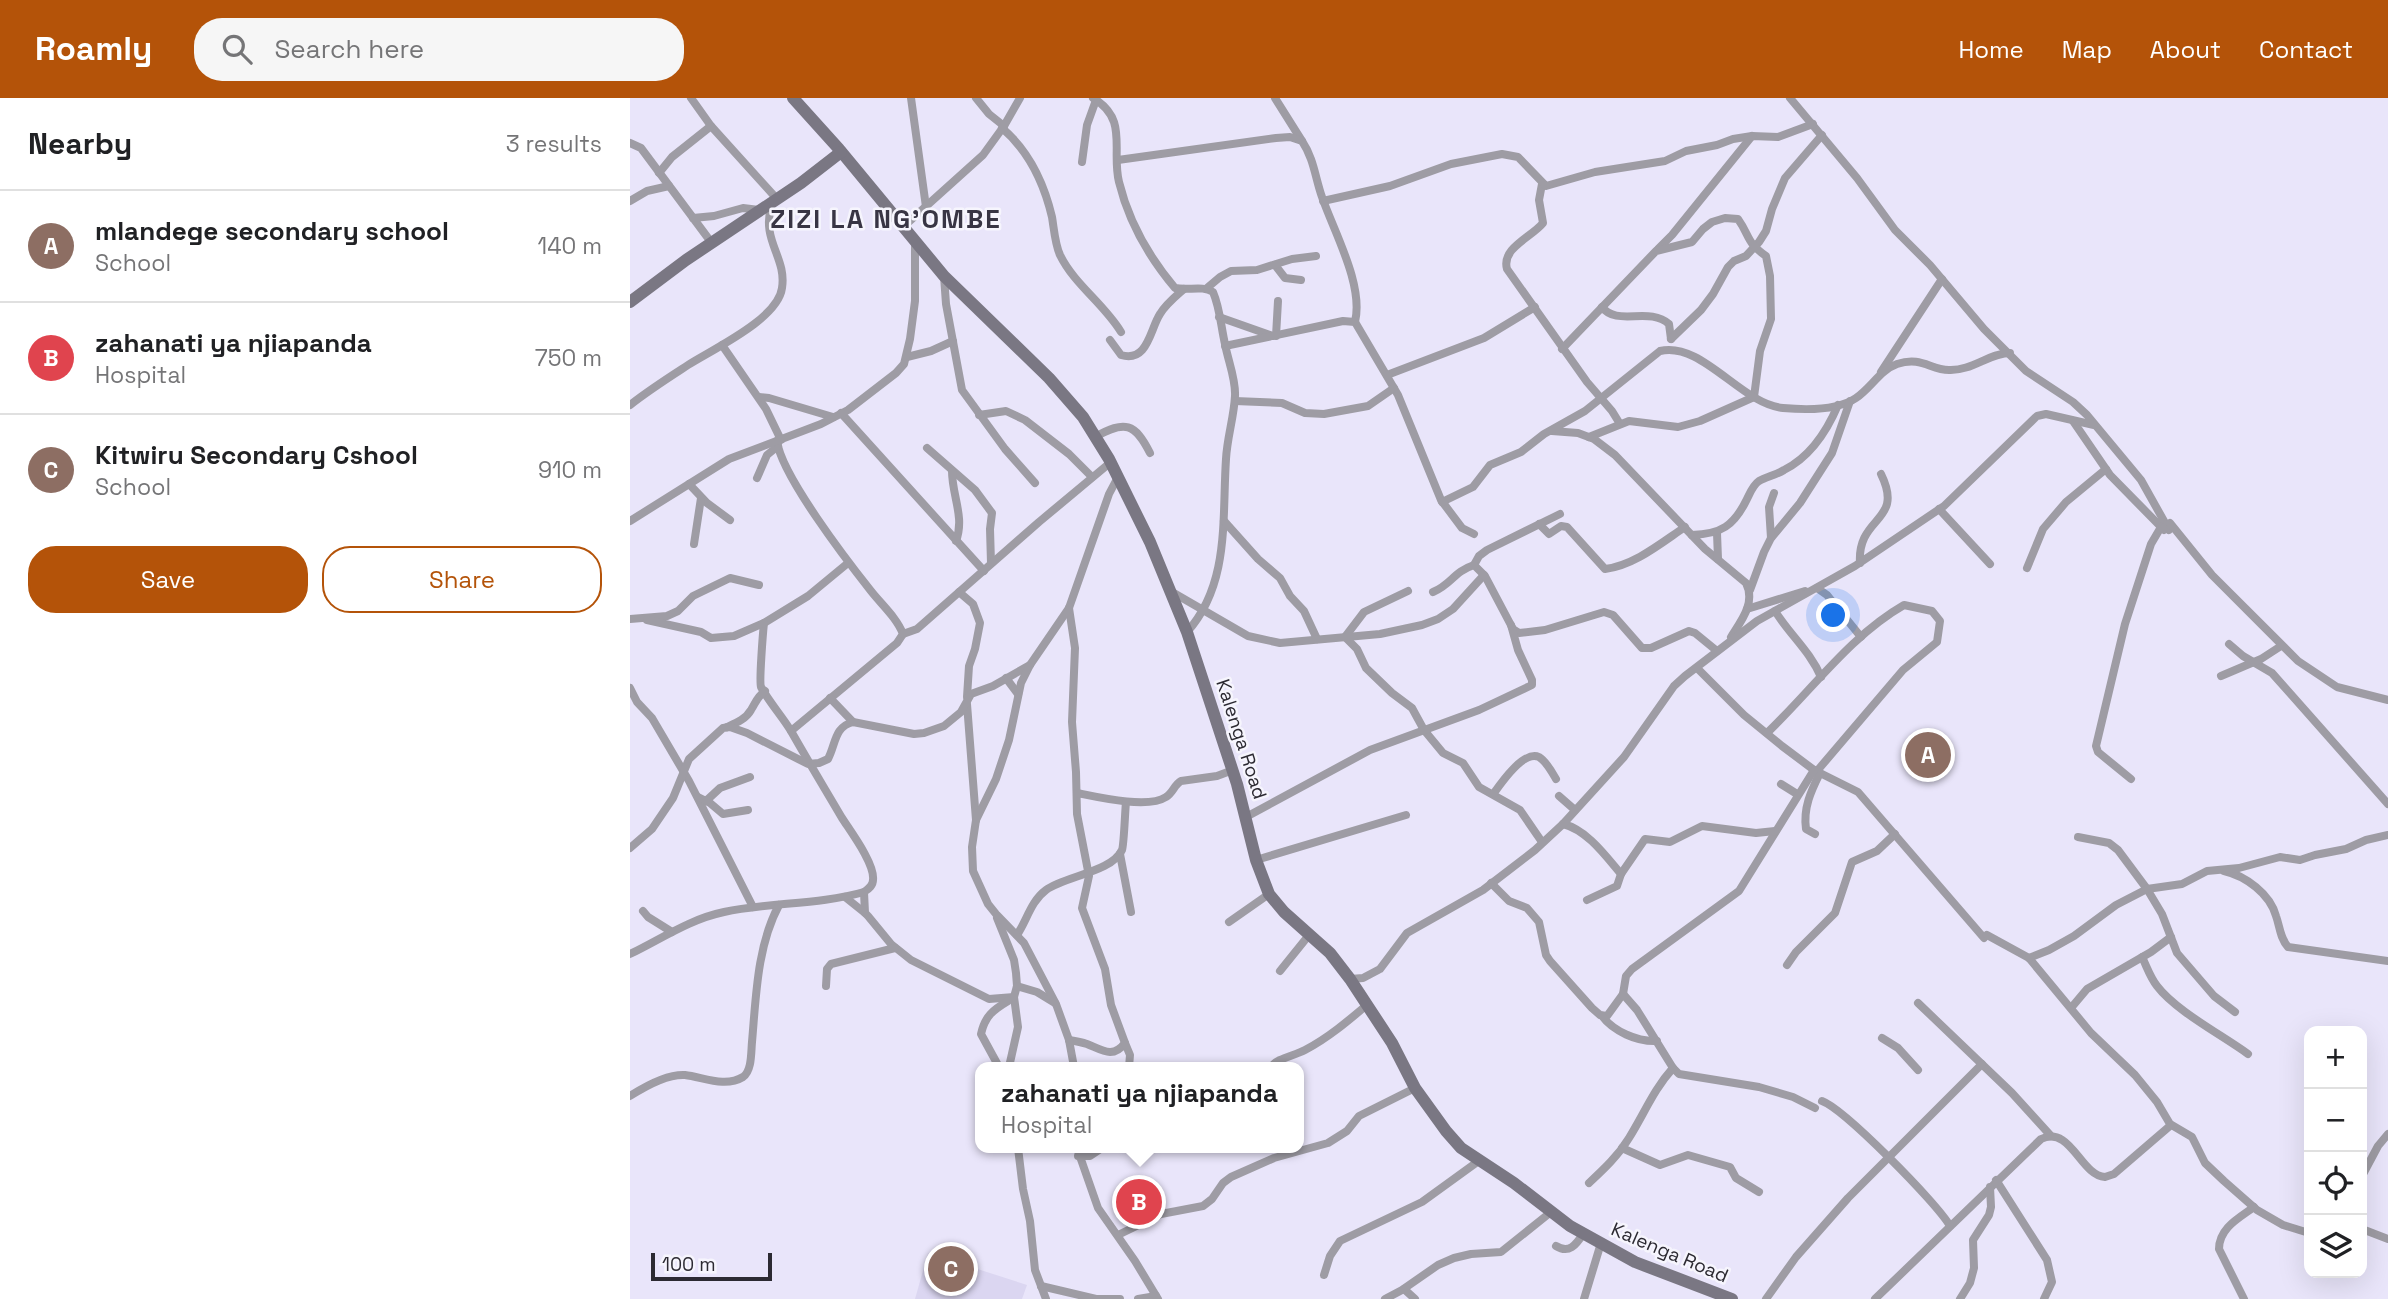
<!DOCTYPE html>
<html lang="en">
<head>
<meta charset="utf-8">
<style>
  :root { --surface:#fff; --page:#f6f6f6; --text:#202124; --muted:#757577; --line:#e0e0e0; --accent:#b45309 }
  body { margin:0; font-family:"Space Grotesk",sans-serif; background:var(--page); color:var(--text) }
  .controls { position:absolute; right:21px; bottom:21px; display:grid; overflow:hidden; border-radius:14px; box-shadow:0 7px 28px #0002 }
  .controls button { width:63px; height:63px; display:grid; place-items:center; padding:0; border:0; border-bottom:2px solid var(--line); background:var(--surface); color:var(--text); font:35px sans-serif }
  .scale { position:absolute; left:21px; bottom:18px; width:121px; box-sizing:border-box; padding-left:7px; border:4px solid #2c2a32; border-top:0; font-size:19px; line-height:24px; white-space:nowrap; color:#2c2a32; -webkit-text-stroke:5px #f6f5fd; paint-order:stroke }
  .you { position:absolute; left:1204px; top:518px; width:24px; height:24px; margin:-18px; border:5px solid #fff; border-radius:50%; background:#1a73e8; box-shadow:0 0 0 10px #1a73e833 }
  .badge { display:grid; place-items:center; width:46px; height:46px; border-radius:50%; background:var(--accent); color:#fff; font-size:23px; font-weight:700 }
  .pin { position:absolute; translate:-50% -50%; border:4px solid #fff; box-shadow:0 2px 7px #0006 }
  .popup { position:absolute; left:345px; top:964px; width:329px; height:91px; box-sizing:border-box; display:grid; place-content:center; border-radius:14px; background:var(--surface); filter:drop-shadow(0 2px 5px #0005); font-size:23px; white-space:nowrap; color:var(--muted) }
  .popup b { font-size:26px; color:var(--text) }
  .popup::after { content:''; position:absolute; left:50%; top:100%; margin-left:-14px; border:14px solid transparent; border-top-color:var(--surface) }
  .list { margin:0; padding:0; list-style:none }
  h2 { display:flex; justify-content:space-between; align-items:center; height:91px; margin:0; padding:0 28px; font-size:30px }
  h2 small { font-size:23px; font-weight:400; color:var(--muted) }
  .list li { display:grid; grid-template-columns:46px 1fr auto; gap:21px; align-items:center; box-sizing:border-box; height:112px; padding:0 28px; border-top:2px solid var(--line) }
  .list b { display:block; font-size:26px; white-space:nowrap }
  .list p { margin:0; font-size:23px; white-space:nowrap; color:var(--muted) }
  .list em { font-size:23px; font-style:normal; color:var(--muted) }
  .actions { display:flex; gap:14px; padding:21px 28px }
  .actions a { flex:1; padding:16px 0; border:2px solid var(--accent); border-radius:28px; text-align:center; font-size:24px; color:var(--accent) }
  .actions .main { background:var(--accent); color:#fff }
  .icon { flex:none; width:38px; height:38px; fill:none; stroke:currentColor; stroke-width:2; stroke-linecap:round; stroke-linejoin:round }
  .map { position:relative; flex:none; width:1758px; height:1201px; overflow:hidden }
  header { display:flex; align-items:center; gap:42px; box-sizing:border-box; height:98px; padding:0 35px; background:var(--accent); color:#fff }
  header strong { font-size:33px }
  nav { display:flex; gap:38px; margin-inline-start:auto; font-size:24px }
  .search { width:490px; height:63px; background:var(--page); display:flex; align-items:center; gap:18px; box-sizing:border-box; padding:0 24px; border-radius:28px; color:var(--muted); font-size:26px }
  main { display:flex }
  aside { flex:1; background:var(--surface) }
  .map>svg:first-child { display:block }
  .built { fill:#dbd6f1 }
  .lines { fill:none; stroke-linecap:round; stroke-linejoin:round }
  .street { stroke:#9e9ca4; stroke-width:8 }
  .secondary { stroke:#7a7783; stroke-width:12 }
  .labels { text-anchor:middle; stroke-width:5; stroke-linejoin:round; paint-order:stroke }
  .street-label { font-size:19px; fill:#2c2a32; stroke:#f6f5fd }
  .district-label { font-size:26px; font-weight:bold; letter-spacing:2px; fill:#383544; stroke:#f6f5fd }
</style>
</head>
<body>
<header>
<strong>Roamly</strong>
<div class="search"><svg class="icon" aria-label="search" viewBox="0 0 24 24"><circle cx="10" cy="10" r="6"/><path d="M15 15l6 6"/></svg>Search here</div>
<nav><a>Home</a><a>Map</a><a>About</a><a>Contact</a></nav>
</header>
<main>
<aside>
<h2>Nearby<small>3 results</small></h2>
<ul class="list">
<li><span class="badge" style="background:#8d6e63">A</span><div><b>mlandege secondary school</b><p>School</p></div><em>140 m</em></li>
<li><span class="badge" style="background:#e0444e">B</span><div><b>zahanati ya njiapanda</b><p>Hospital</p></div><em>750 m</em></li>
<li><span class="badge" style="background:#8d6e63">C</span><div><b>Kitwiru Secondary Cshool</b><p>School</p></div><em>910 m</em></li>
</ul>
<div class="actions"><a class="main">Save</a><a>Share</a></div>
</aside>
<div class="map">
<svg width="1758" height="1201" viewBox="0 0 1758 1201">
  <rect width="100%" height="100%" fill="#e9e5fa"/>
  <polygon class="built" points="298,1155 397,1187 392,1201 285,1201"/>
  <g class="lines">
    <g class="street">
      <polyline points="61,0 81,28 147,101"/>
      <polyline points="281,0 296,109"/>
      <polyline points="346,0 359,16 374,28"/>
      <path d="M463 0C499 21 481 52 489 84 499 125 518 158 545 190 558 193 572 187 583 194 590 210 591 229 595 246 598 263 606 281 605 298 604 319 597 340 596 361 592 421 600 486 557 534"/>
      <polyline points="645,0 672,43"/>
      <polyline points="1160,0 1227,80 1265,132 1300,167 1354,231 1396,273 1443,304 1457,317 1511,382 1539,432"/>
      <path d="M372 30C399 53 414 85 422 119 424 131 425 146 430 157 444 186 474 206 491 234"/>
      <polyline points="0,45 11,50 81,144"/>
      <path d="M488 62 646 40 660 39 672 43C684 61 685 79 692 99 704 134 734 187 725 224"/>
      <polyline points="452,64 457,27 466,2"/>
      <polyline points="29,75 42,59 81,28"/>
      <path d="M912 86 909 102 913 125C902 139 871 150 877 171L957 284 982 313 990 326"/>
      <polyline points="0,103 17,93 39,88"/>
      <polyline points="693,103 760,88 821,66 872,56 888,59 916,88 965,74 1035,63 1056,53 1087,47 1103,41 1122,38 1148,39 1183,26"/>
      <polyline points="63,120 84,118 113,110 129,112"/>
      <polyline points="273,129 353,57 374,28 390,0"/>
      <polyline points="1028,151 1042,137 1122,38"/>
      <polyline points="645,167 655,180 671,182"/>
      <polyline points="314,178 316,206 332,292 375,351 405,385"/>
      <polyline points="577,190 590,179 601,173 627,172 662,161 686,158"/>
      <path d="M972 209C987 229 1019 208 1039 226L1041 241"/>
      <polyline points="589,219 643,238"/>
      <polyline points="646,238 648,203"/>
      <polyline points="1041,241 1071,212 1083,196 1098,169 1104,163 1116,158 1129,144 1136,133 1142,111 1155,80 1192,37"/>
      <path d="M480 242 491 257C518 265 520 231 530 216 536 206 545 199 554 191"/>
      <polyline points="92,247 136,311 151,342"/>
      <polyline points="595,248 713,223 725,224 768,297 811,402 832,430 844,436"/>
      <path d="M932 251 1026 153 1062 144 1073 131 1082 124 1095 120 1108 121C1120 138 1116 144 1136 158L1140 178 1141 221 1130 253 1124 299 1070 323 1048 329 999 323 959 339"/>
      <polyline points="277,259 301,253 323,243"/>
      <polyline points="1251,274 1312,181"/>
      <polyline points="757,277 854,240 905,209"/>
      <polyline points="129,299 139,300 203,319"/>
      <polyline points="605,303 652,305 675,315 694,316 738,308 764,290"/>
      <path d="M0 307C19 292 38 280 58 267 83 251 148 221 152 190 157 159 130 142 142 106"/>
      <polyline points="211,315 354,473"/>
      <polyline points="349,317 376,313 395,322 439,356 462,379"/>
      <polyline points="1443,323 1480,377 1534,432"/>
      <path d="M922 333 948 335 964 341 985 357 1075 451 1116 485C1126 505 1111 523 1101 539"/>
      <path d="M465 339C495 322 505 325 520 355"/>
      <path d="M147 343C151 377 218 464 241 493 252 507 267 520 273 536L267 545 161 633"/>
      <polyline points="297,350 345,392 362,415 360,431 361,465"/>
      <path d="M322 373C322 398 335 419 326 443"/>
      <polyline points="127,380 137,357 148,348"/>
      <polyline points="59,386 77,405 100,422"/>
      <path d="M812 404 843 389 860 367 891 354 914 336 955 313 1030 253C1072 243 1111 306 1153 310 1175 312 1207 313 1226 300 1241 290 1250 272 1267 266 1292 258 1300 272 1319 272 1342 273 1359 255 1380 255"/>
      <polyline points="1309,411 1360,466"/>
      <polyline points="0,423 99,361 191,326 218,312 266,275 274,266 280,241 285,203 285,143"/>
      <polyline points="594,423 628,461 650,480 660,498 674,513 687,541"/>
      <polyline points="1540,425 1582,477 1668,563 1707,589 1758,602"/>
      <path d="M909 426 919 436 931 428 937 429 975 471C1005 467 1031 445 1055 429"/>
      <polyline points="1087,435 1088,461"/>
      <path d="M1062 437C1091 436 1104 428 1117 401 1120 395 1123 387 1129 383 1136 379 1146 377 1154 372 1180 359 1197 333 1208 307"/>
      <polyline points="1142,439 1170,405 1202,355 1220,303"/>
      <polyline points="64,446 71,400"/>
      <path d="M218 465 178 498 134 525C133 534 129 584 131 589 139 604 152 618 161 633 178 663 195 691 212 720 221 734 245 766 243 782 243 788 238 791 234 794L235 815 238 818 261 846 281 862 359 901 384 899"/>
      <path d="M1230 465C1227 417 1275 425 1251 376"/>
      <polyline points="844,467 849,458 857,452 930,416"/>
      <polyline points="1397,470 1413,431 1436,404 1476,371"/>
      <polyline points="1187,490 1197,497 1231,539"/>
      <polyline points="1120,492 1134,454 1141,440 1139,409 1144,395"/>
      <polyline points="778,493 734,514 715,539 727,551 736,570 762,595 782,610 794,632 813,655 833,665 849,689 890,712 912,744"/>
      <polyline points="329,494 343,506 350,525 345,551 339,568 337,599"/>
      <polyline points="542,494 618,538 650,545 750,536 792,527 808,521 823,511 854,477"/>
      <path d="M803 494C822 486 823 474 844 467L855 478 883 531 889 535 915 532 974 514 983 517 1012 550H1021L1059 533 1065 535 1087 553"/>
      <path d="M439 510 445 550 442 624 446 674 447 716 459 778 452 810 475 871 481 907 495 945C483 961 472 952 457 946 451 944 445 943 439 942"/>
      <polyline points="1117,511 1175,493"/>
      <path d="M1145 513C1160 537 1180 553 1191 579"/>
      <polyline points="0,521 37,518 48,513 63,498 100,480 129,487"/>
      <polyline points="17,522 71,534 81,540 104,538 134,525"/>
      <polyline points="273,536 287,531 409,424 481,364"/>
      <polyline points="1599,546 1613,558 1642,575 1758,706"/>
      <polyline points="1067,570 1114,617 1152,648 1184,672 1228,694 1354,840"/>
      <polyline points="1591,578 1631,561 1651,548"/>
      <polyline points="376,580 388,596"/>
      <polyline points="0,590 7,604 22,620 59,683 123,809"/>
      <polyline points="200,600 223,624"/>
      <polyline points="337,606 346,722"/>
      <path d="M97 629C106 625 116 621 121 612 126 604 127 599 135 593"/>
      <path d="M1137 635C1182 592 1220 538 1274 507L1302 513 1310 523 1307 544 1273 572 1187 673"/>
      <polyline points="1501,681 1468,654 1466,648 1495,526 1521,446 1531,429"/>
      <polyline points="1151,686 1167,696"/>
      <path d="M447 695C467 699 518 711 536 699 543 695 544 687 551 683L587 678 603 672"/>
      <path d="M864 695C871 685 894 652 909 659 916 663 922 674 926 681"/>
      <polyline points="929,698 945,712"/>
      <polyline points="68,699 80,705 93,716 118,712"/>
      <polyline points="76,703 90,690 120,679"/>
      <polyline points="616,719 740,652 849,612 902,587 902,582 888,552 881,527"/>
      <path d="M933 726C957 732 975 757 991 776"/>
      <path d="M1185 736 1176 731C1173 710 1181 693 1190 675"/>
      <polyline points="1448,739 1479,745 1488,752 1517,791 1532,816 1547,855 1584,898 1605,914"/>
      <path d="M0 750 22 731 43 700 59 661 93 630 100 629 117 635 178 666 189 665 198 661C206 646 204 629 223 624L284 636 294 635 314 628 331 614 341 596 363 588 400 567"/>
      <polyline points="490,756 501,814"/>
      <polyline points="626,762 776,717"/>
      <path d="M1594 773C1616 778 1640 796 1646 818 1650 829 1650 840 1658 849L1758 863"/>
      <polyline points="861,785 879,803 897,810 909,824 916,857 920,863 962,910 970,917 977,918 993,896 996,878 1002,871 1109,793 1184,672"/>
      <polyline points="215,799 235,815"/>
      <polyline points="957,802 987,788 991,776 1015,741 1040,744 1072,728 1126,735 1145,733"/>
      <polyline points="13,813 18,819 42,834"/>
      <polyline points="367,820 384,862 386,875 387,888 384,899 388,929 379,969"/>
      <polyline points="599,824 639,796"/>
      <path d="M387 837C397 822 401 803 416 792 435 778 482 774 492 752 494 747 495 713 496 704"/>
      <polyline points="1357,837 1399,860 1461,935 1505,977 1527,1004 1540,1026 1562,1039 1575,1065 1594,1083 1627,1112 1653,1127 1679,1135"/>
      <path d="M0 856C31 841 60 821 94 814 140 804 188 807 234 794"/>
      <path d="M1512 859C1517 869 1520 879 1527 888 1546 913 1592 937 1618 956"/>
      <polyline points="1399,860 1419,852 1444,838 1486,807 1517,791 1552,786 1577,773 1609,770 1650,759 1670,762 1685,757 1716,751 1736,742 1758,737"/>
      <polyline points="1157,867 1166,854 1205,815 1222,764 1247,753 1265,736"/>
      <polyline points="650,873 679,837"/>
      <polyline points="720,881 733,880 750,871 777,835 853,792 905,752 933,726 994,659 1044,588 1055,578 1127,523 1225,468 1314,408 1407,318 1416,316 1464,327"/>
      <polyline points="196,888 197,871 201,866 265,850"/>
      <polyline points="387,888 407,894 425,905"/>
      <polyline points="993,896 1007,912 1043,970 1049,976 1129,989 1163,999 1185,1010"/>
      <polyline points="1288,905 1382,995 1421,1038"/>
      <polyline points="1441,910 1457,891 1521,854 1541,839"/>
      <path d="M972 918C983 933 1007 944 1027 943"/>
      <polyline points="1252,940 1268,950 1288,972"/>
      <polyline points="495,945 500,957 499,969"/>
      <path d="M369 969 351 936C355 918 363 912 378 903"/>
      <polyline points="444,969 439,942 426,906 394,845 366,816 358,806 343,773 342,749 346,722 366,681 379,642 391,585 400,567 439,510 479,396 488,379"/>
      <path d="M641 969C647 960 664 958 675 952 698 940 718 923 738 906"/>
      <path d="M0 998C14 989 37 976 55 977 73 979 95 990 113 979 122 973 121 954 122 944 126 899 127 848 149 807"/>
      <path d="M1192 1003C1214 1011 1307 1105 1320 1128"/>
      <polyline points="388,1050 393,1091 400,1123 405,1172 416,1201"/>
      <polyline points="447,1050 468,1110 505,1163 528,1201"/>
      <polyline points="992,1050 1030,1067 1058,1057 1100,1069 1106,1080 1129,1094"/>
      <polyline points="448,1058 460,1058 472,1050"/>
      <polyline points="1732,1078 1748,1048 1758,1036"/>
      <polyline points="1366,1082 1417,1162 1422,1184 1414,1201"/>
      <path d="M959 1085C974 1071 988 1058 999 1040 1014 1016 1024 991 1043 970"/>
      <polyline points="1732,1131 1758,1141"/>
      <polyline points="488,1137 531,1116 573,1108 582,1101 593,1085 601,1079 644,1060 698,1045 717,1033 729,1018 785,990"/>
      <path d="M926 1148C939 1156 946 1147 953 1136"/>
      <polyline points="694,1177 700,1158 710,1143 792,1104 850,1062"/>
      <polyline points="411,1188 466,1201 490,1201"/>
      <polyline points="774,1191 785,1201"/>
      <polyline points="508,1201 526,1198"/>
      <polyline points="755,1201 772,1192 808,1167 824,1160 841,1156 871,1154 921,1114"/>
      <polyline points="954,1201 971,1145"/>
      <polyline points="1136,1201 1166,1159 1218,1100 1352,966"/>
      <path d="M1245 1201 1411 1041C1441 1027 1450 1077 1475 1079L1484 1076 1541 1027"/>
      <polyline points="1330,1201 1340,1185 1344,1170 1343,1142 1359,1117 1361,1109 1360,1089"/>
      <path d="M1614 1201 1589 1151C1589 1130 1609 1120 1624 1109"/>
    </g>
    <g class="secondary">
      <polyline points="163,0 209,51 314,178 419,280 453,319 479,361 520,444 557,534 607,686 626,762 639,796 654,814 700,855 720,881 762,945 785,990 816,1033 831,1050 884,1085 940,1128 1005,1164 1102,1201"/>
      <polyline points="0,204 56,162 171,85 211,54"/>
    </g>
  </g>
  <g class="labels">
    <g class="street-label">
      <text transform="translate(612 641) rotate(72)" y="7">Kalenga Road</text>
      <text transform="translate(1040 1154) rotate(23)" y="7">Kalenga Road</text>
    </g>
    <g class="district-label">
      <text x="256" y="130">ZIZI LA NG'OMBE</text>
    </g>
  </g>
</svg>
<div class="controls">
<button>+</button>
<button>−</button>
<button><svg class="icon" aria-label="locate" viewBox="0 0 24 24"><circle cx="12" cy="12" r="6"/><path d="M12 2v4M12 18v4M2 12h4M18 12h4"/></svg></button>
<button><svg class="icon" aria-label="layers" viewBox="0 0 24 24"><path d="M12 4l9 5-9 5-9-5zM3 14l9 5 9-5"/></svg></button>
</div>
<div class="scale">100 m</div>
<div class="you"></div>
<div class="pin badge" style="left:1298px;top:657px;background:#8d6e63">A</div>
<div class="pin badge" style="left:509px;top:1104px;background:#e0444e">B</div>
<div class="popup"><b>zahanati ya njiapanda</b>Hospital</div>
<div class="pin badge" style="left:321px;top:1171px;background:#8d6e63">C</div>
</div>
</main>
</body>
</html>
